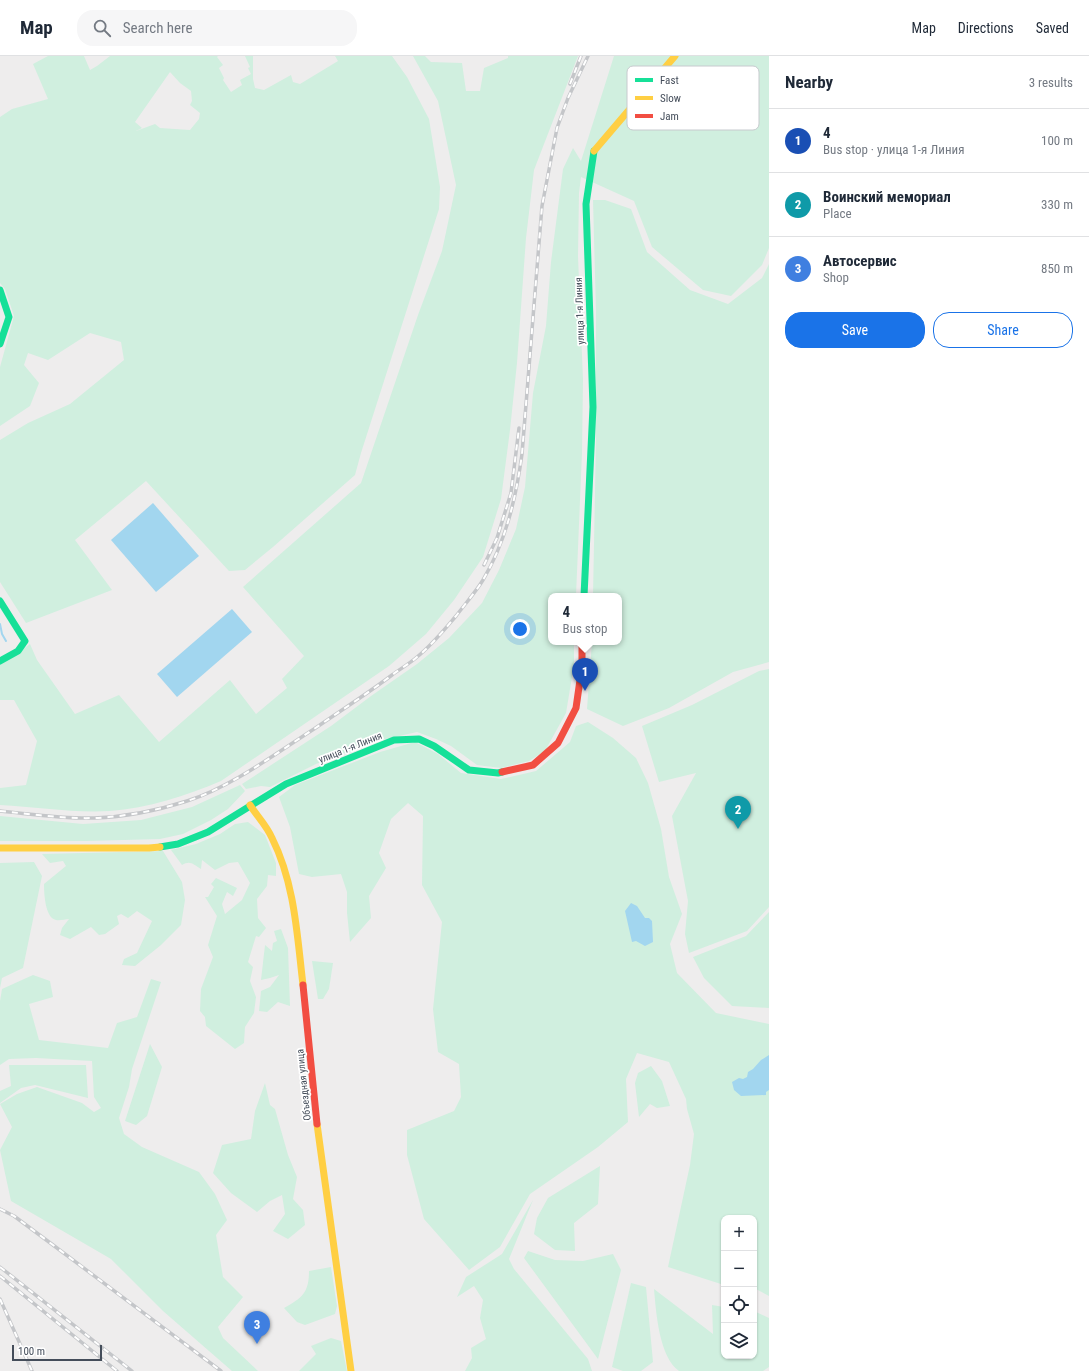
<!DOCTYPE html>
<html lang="en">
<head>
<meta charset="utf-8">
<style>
  :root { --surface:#fff; --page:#f6f6f7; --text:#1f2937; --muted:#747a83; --line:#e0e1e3; --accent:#1a73e8 }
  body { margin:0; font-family:"Roboto Condensed",sans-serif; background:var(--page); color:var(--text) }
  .controls { position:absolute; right:12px; bottom:12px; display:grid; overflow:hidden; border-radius:8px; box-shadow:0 1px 3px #0004 }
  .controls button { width:36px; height:36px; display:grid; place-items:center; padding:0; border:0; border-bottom:1px solid var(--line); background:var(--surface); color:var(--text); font:20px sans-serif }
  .scale { position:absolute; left:12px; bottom:10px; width:90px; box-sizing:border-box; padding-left:4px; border:2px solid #444d5a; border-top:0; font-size:11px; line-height:14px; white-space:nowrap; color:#444d5a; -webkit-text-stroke:3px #fff; paint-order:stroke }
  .you { position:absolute; left:520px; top:573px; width:14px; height:14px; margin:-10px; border:3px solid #fff; border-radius:50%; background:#1a73e8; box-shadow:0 0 0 6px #1a73e833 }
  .badge { display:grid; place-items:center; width:26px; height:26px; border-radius:50%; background:var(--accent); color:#fff; font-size:13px; font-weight:700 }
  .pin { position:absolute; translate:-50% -33px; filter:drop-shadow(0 1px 2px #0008) }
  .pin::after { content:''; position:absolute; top:21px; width:14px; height:12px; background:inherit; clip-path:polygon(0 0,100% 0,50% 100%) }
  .popup { position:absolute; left:548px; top:537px; width:74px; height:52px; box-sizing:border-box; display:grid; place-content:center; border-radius:8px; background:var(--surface); filter:drop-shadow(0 1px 3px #0005); font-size:13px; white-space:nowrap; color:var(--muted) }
  .popup b { font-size:15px; color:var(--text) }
  .popup::after { content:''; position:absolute; left:50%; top:100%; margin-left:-8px; border:8px solid transparent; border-top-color:var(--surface) }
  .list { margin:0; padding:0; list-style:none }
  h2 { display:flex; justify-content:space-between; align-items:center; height:52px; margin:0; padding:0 16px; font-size:17px }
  h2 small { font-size:13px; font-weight:400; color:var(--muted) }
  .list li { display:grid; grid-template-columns:26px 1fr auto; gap:12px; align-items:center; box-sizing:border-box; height:64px; padding:0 16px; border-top:1px solid var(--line) }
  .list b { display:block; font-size:15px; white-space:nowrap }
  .list p { margin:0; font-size:13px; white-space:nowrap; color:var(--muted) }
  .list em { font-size:13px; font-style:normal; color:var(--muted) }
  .actions { display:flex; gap:8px; padding:12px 16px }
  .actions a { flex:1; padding:9px 0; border:1px solid var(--accent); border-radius:16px; text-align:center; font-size:14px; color:var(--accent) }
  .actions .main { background:var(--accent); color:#fff }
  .icon { flex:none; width:22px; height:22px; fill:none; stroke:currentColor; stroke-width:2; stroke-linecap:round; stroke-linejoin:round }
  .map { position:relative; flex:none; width:769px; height:1315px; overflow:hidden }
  header { display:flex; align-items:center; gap:24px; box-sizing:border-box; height:56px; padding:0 20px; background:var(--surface); border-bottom:1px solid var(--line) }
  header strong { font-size:19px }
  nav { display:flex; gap:22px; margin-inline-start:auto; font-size:14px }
  .search { width:280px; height:36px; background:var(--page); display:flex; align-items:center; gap:10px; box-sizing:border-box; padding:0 14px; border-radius:16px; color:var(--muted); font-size:15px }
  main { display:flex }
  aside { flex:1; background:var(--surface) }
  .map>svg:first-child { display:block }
  .green { fill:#d0efdf; fill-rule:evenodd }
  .water { fill:#a2d6ef }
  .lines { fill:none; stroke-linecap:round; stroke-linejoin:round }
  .stream { stroke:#a2d6ef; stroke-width:2 }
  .fast { stroke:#16e098; stroke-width:7 }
  .slow { stroke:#ffcf43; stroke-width:7 }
  .jam { stroke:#f24e42; stroke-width:7 }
  .rail-casing { stroke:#c4c6c9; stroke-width:3.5 }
  .rail { stroke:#fff; stroke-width:2; stroke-dasharray:6; stroke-linecap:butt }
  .labels { text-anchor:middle; stroke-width:3.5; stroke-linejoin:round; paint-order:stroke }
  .street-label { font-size:10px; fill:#444d5a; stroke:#fff }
  .key { fill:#fff; stroke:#c7cace; stroke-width:1 }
  .key-label { font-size:11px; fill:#444d5a }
</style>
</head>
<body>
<header>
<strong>Map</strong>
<div class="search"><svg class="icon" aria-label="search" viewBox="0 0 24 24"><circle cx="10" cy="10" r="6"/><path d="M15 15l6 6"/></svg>Search here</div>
<nav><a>Map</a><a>Directions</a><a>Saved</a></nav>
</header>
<main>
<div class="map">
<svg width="769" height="1315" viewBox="0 0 769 1315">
  <rect width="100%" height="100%" fill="#eeeded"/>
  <g class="green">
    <path d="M48 0H84L90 14 97 10 110 0H218L217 1 223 9 219 12 224 22 223 24 231 36 242 29 240 24 251 18 248 12 250 11 245 0H253V23L255 32 264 34 291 19 293 26 300 28 338 5 335 0H392L407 21 429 63 440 131 439 153 361 397 355 419 273 491 245 514 229 515 146 425 75 484 112 534 26 567 0 526V384L28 367 70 348 124 304 121 286 90 277 48 304 28 297 24 309 39 327 30 350 0 370V311L14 260 5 233 0 227V61L12 53 48 43 33 8ZM170 16 180 27 191 35 192 45 190 49 200 57 199 63 190 74 160 72 155 68 136 75 142 72 135 66Z"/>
    <path d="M413 0H425L431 6 462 7 466 35H480L484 12 508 2V0H578L534 114 526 182 517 307 510 374 501 443 483 501 454 544 426 578 389 610 221 725C186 740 148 752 110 755 73 757 36 751 0 749V732L26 729 37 685 14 644H0V608L13 601 30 588 37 604 75 658 119 639 159 686 230 624 256 658 287 632 282 623 304 600 243 531 361 427 418 259 442 195 456 129 438 45Z"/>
    <polygon points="614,0 769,0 769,192 762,209 731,240 703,234 652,191 634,145 581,121 579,137 578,200 583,324 582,397 576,540 551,540 551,586 574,586 574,609 566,657 545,695 529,705 501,712 477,709 451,690 436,683 417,676 377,685 316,708 270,731 261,730 246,733 242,728 331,670 371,640 417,608 449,582 482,547 499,514 516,473 525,431 533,337 546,270 551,206 563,113 573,92 581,105"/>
    <polygon points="593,144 605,144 631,153 647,196 690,234 728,248 762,222 769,208 769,606 733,616 669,652 623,670 587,653 592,586 619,586 619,540 593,540 596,384 596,255"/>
    <polygon points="769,613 769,851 747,875 689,897 685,878 688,845 672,760 696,717 659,726 642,670 692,649 759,615"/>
    <polygon points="588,666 613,682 636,702 648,727 661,773 669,821 682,858 670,888 677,917 716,957 769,968 769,1240 754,1232 754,1162 724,1162 724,1229 668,1211 690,1109 694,1078 687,1053 686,1043 669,1006 637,997 626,1023 628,1066 598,1091 530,1138 500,1191 469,1214 424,1163 407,1099 407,1074 454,1055 461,1041 459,1008 438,996 433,953 442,866 422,829 423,760 408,747 391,763 379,797 386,812 369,840 371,862 350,886 347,857 347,836 341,818 312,821 299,818 290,771 279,741 295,729 380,696 415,686 438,698 461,717 501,723 536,715 570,686 576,670"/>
    <polygon points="240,729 245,735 228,753 211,764 183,778 160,783 87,785 0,785 0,760 83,768 141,764 192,751"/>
    <path d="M248 766 265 779 276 807V820L268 819 267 830 257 843 258 862 266 872 259 881 256 880 248 906 253 911 250 925 256 941 254 957 245 971 244 987 235 993 206 970 205 961 200 955 201 933 213 901 208 889 217 860 205 841H208L214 831 211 828 216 822 237 832 233 840 227 836 222 848 225 858 242 844 250 827 238 806 229 807 215 814 202 804 201 813C193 808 190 804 182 809L171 794 196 788 220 778 235 768Z"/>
    <path d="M163 795 182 826 185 844 181 869 161 889 135 910 122 909 124 903 137 897 152 865 137 855 128 862 121 858 117 860 119 868 105 878 99 879 91 871 70 883 60 879 62 872 69 863C65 863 60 865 56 864 45 862 44 837 44 828L66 810 63 805 50 807 42 798Z"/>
    <polygon points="34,806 42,820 23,912 2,922 0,932 0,807"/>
    <polygon points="769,856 769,952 732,950 704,922 693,901 746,880"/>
    <polygon points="281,873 288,892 290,950 278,946 267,956 259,955 261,935 270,931 279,919 270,922 261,924 265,889 272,895 273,887 277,885 274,875"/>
    <polygon points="312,905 333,907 329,933 323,943 318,943"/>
    <polygon points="33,919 50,925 53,941 29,948 39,984 108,992 117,967 137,961 151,923 161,926 132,1013 129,1031 119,1062 124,1078 142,1091 199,1116 215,1138 227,1164 216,1179 223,1221 243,1241 218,1271 223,1282 258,1315 232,1315 163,1255 111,1203 11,1145 0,1094 12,1071 0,1048 17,1038 37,1031 82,1047 94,1056 101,1052 94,1041 92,1005 36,1002 9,1003 0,1009 0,945 2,933"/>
    <polygon points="150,988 162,1011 147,1060 136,1069 125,1065"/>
    <polygon points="9,1009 86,1009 88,1042 35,1029 21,1032 0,1047 0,1035 11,1030"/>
    <polygon points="651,1010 662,1025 670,1050 657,1052 650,1048 639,1061 635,1027 638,1017"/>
    <polygon points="265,1027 270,1049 275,1053 288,1099 297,1121 293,1143 303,1154 305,1169 288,1183 273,1175 285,1158 282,1139 270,1145 257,1156 231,1137 213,1117 222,1089 251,1083 255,1055"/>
    <polygon points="600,1110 598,1148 574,1167 575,1195 555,1194 534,1178 537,1162 548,1142"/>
    <polygon points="533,1144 509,1203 514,1213 588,1303 592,1315 465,1315 472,1302 471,1292 486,1283 480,1262 483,1244 474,1230 457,1241 466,1221 502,1198"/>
    <polygon points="528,1195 555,1204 583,1205 613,1198 621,1214 598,1303 524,1202"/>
    <path d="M331 1211 337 1250 335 1258 305 1269 297 1266 284 1252C302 1242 309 1237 309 1215Z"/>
    <polygon points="631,1227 646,1231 653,1306 641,1315 623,1315 612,1311"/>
    <path d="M654 1233 713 1278 712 1249 724 1251V1300H754V1255L769 1262V1311L763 1315H679C659 1301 656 1256 654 1233Z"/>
    <polygon points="331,1282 341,1285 347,1315 299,1315 316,1298 311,1290"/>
  </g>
  <g class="water">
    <polygon points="153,447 199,500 156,536 111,484"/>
    <polygon points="232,553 252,576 177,641 157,618"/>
    <polygon points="631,847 637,850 645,862 649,862 652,865 653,886 645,890 636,885 632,886 625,855"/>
    <polygon points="769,999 769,1034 766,1036 766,1039 741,1040 734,1034 732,1026 739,1022 743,1023 747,1021 748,1016 753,1013 761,1004"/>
  </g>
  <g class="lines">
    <polyline class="stream" points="0,568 2,578 6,585"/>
    <g class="fast">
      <polyline points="0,234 9,261 0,288"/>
      <polyline points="584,540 593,351 586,148 594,95"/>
      <polyline points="0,545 25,585 18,595 0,605"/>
      <polyline points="160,791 178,788 208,776 286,728 394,684 419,683 434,690 469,714 498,717 502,716"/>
    </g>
    <g class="slow">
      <polyline points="594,95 675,0"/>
      <path d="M250 749C257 760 267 770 272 782 295 828 297 879 303 929"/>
      <polyline points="0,792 149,792 160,791"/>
      <polyline points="317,1068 351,1315"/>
    </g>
    <g class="jam">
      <polyline points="502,716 533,709 558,687 576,652 582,610 582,586"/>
      <polyline points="303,929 317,1068"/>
    </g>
    <g class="rail-casing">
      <g id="rail">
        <polyline points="570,28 581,0"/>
        <polyline points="484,509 497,482 511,437 519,372"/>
        <path d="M0 755C31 758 63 763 94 762 124 761 159 754 187 745 231 731 275 698 314 673 340 655 367 638 392 619 400 613 409 608 417 601 432 589 444 574 456 560 465 548 475 537 483 524 506 485 516 442 522 398L542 150 557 72 568 42 588 0"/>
        <polyline points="0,1153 14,1160 53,1189 221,1315"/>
        <polyline points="0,1211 132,1315"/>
        <polyline points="0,1220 117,1315"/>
        <polyline points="0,1243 32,1315"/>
      </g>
    </g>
    <use href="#rail" class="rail"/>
  </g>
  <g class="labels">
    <g class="street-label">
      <text transform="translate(579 255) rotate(-92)" y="4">улица 1-я Линия</text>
      <text transform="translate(350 691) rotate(-22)" y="4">улица 1-я Линия</text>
      <text transform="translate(303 1029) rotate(-96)" y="4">Объездная улица</text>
    </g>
  </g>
  <rect x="627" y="10" width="132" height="64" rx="6" class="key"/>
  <rect x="635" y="22" width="18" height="4" fill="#16e098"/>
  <rect x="635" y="40" width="18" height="4" fill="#ffcf43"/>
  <rect x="635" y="58" width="18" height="4" fill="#f24e42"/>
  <g class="key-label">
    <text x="660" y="28">Fast</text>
    <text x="660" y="46">Slow</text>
    <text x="660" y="64">Jam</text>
  </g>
</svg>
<div class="controls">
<button>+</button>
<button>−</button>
<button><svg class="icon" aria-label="locate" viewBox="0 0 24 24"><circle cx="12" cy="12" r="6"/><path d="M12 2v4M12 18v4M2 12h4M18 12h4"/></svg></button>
<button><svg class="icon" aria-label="layers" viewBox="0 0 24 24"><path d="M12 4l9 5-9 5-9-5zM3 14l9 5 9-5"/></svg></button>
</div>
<div class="scale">100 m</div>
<div class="you"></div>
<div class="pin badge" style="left:585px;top:635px;background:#1a4fb4">1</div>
<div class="popup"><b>4</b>Bus stop</div>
<div class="pin badge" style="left:738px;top:773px;background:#0f9aa8">2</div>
<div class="pin badge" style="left:257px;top:1288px;background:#3f7fe0">3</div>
</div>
<aside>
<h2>Nearby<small>3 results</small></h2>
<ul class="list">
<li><span class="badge" style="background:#1a4fb4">1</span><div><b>4</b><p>Bus stop · улица 1-я Линия</p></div><em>100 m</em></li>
<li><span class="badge" style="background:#0f9aa8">2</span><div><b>Воинский мемориал</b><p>Place</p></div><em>330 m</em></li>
<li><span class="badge" style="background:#3f7fe0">3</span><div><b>Автосервис</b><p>Shop</p></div><em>850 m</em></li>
</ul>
<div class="actions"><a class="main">Save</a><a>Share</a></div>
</aside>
</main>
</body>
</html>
